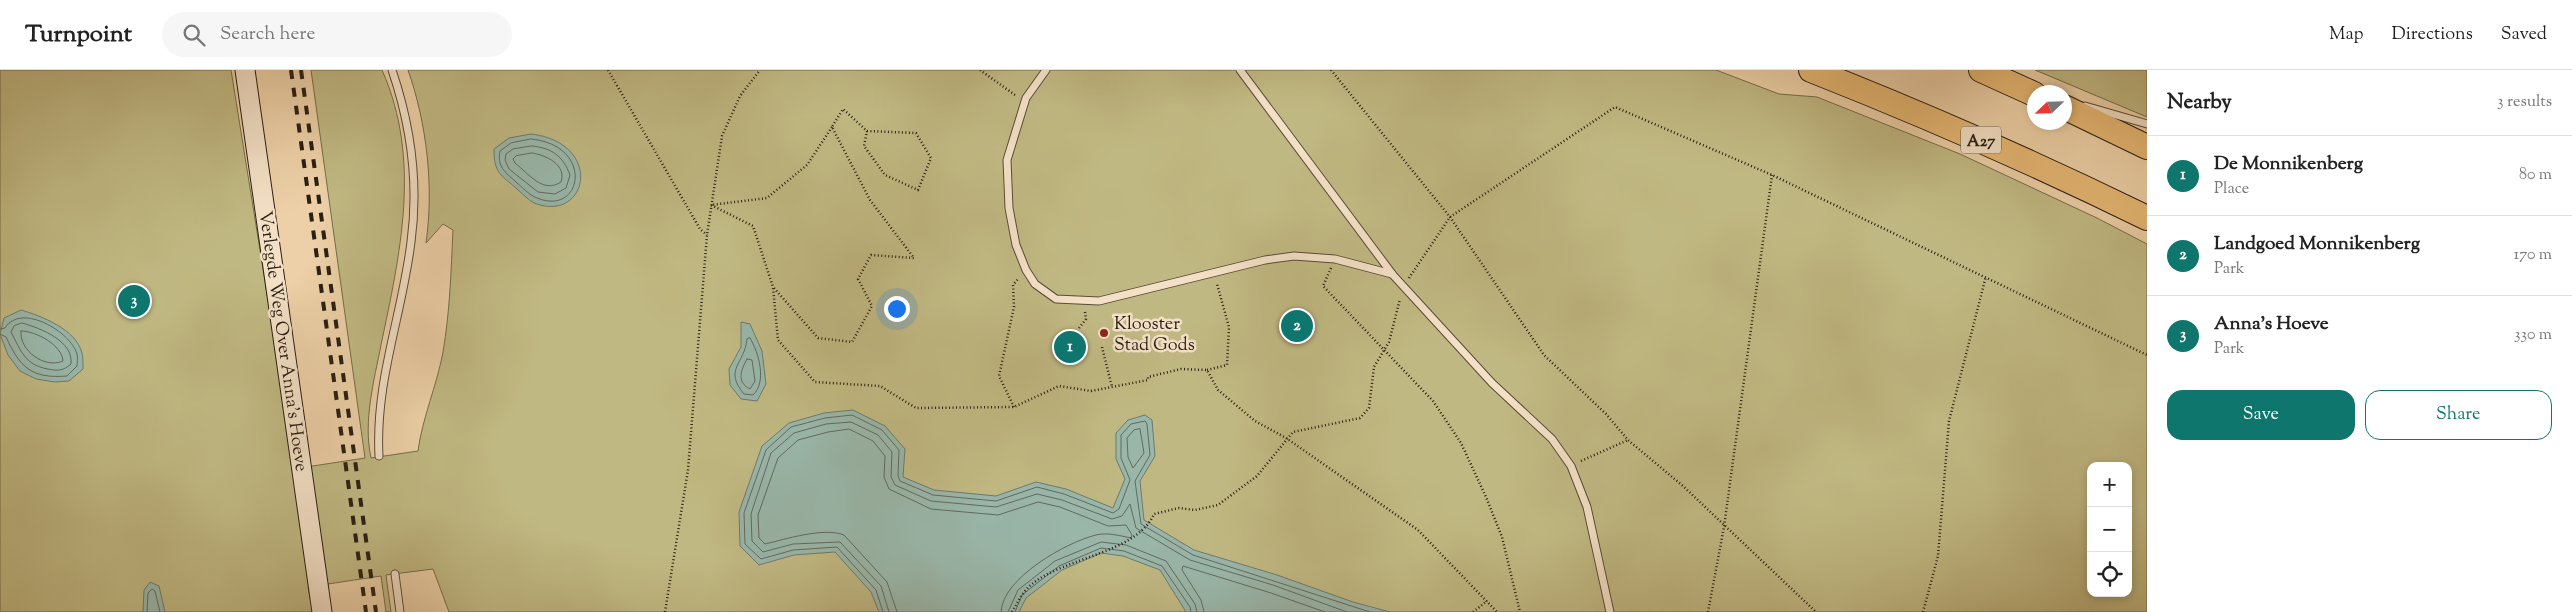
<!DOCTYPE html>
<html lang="en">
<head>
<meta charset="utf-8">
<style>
  :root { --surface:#fff; --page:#f6f6f6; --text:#222; --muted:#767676; --line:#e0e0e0; --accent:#0f766e }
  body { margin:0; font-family:"Sorts Mill Goudy",serif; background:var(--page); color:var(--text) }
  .controls { position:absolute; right:15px; bottom:15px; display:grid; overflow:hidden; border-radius:10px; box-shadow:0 2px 8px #0003 }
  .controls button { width:45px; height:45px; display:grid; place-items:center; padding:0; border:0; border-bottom:1px solid var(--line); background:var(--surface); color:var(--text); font:25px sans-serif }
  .compass { position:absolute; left:2027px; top:15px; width:45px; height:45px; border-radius:50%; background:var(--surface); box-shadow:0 2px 8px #0003; rotate:247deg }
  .you { position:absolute; left:896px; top:238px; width:18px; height:18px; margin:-12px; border:4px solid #fff; border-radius:50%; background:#1a73e8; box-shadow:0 0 0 8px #1a73e833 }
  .badge { display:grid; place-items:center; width:32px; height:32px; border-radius:50%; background:var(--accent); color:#fff; font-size:16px; font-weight:700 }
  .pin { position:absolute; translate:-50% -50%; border:2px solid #fff; box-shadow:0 1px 5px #0006 }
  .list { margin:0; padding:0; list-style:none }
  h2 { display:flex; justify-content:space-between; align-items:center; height:65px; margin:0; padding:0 20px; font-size:21px }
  h2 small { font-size:16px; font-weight:400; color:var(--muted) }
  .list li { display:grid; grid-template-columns:32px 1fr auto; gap:15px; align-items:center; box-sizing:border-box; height:80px; padding:0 20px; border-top:1px solid var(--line) }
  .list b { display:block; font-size:19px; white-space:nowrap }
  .list p { margin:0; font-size:16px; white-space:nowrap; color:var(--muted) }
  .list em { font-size:16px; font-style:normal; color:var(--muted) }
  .actions { display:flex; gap:10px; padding:15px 20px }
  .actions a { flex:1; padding:11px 0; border:1px solid var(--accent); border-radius:15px; text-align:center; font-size:18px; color:var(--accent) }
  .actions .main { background:var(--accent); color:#fff }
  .icon { flex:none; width:28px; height:28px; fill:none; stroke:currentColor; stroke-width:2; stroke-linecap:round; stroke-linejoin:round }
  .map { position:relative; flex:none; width:2147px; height:542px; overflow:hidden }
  header { display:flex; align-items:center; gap:30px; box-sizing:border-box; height:70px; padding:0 25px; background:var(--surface); border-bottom:1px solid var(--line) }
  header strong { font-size:24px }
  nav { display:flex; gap:28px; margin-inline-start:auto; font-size:18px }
  .search { width:350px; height:45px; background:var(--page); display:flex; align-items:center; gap:12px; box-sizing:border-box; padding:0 18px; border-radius:28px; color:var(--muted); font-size:19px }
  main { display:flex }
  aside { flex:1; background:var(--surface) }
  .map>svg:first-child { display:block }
  .green { fill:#c0b882; stroke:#746c4a; fill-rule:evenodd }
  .water { fill:#99b6a9; stroke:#6c7a6d }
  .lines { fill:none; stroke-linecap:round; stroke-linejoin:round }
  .shore { stroke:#616a5e; stroke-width:1 }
  .lane-casing { stroke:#5a4b38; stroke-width:9 }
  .secondary-casing { stroke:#291f13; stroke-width:21 }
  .highway-casing { stroke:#291f13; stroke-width:26 }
  .path { stroke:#291f13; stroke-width:2.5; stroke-dasharray:1 2.5; stroke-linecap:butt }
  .lane { stroke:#f3e0c6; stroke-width:7 }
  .secondary { stroke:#f3e0c6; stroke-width:19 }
  .highway { stroke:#e6b874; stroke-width:24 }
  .rail { stroke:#291f13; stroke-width:4; stroke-dasharray:9 9; stroke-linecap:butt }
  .poi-dot { fill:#8f2418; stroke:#f3e0c6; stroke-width:2 }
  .labels { text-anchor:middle; stroke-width:5; stroke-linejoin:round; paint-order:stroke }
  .shield { fill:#f3e0c6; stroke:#665949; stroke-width:1 }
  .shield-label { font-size:16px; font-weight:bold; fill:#291f13 }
  .poi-label { font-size:18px; fill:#291f13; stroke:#f3e0c6; text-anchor:start }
  .street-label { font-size:18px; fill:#291f13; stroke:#f3e0c6 }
</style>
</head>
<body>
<header>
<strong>Turnpoint</strong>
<div class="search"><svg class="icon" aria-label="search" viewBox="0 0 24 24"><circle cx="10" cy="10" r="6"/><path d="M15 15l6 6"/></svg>Search here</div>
<nav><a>Map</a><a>Directions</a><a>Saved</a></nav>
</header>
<main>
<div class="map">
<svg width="2147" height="542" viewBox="0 0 2147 542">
  <rect width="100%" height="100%" fill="#edd0a7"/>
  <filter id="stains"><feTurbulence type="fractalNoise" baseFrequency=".004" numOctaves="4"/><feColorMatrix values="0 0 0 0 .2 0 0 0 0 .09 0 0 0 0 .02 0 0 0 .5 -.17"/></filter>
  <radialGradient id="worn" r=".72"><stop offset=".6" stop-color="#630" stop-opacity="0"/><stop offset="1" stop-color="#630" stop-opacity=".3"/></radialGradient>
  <g class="green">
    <path d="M0 0H231L284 329 293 399 365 388 311 0H382C422 90 400 184 381 275 374 311 363 351 371 388L418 381C422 349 437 315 443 282 450 241 451 201 453 160L443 154 426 173C434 117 427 54 408 0H1716L1779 24 1817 27 1960 84 2097 148 2147 174V542H449L433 499 386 505 391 542H386L381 506 308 517 313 542H0ZM2091 396H2128V523H2091Z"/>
    <polygon points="2035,0 2147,0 2147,47"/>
  </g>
  <g class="water">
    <path d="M531 64C605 73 588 154 534 133 528 130 522 123 517 119 500 104 494 103 494 79L509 68Z"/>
    <path d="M21 240C41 246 76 259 82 283 83 287 83 294 83 299L69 311 55 312 36 309 20 301 8 285 0 264 4 248Z"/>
    <polygon points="741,252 750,254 762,281 766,314 757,331 741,329 730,315 729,299 741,277"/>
    <polygon points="853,340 885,356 905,379 903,407 934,420 996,426 1036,412 1066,419 1113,438 1125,409 1116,389 1116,363 1128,350 1145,345 1152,350 1155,386 1140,411 1144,450 1194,480 1277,505 1353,532 1390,542 1186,542 1160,500 1123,486 1101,483 1062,500 1026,528 1019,542 879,542 871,522 835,482 794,485 759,495 740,476 739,442 762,376 789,353 824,343"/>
    <polygon points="150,512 159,516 165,542 143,542 144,520"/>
  </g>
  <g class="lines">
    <g class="shore">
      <path d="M531 69C595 75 583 147 537 128 529 125 522 117 516 112 505 102 497 97 500 81L511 73Z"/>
      <path d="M532 76C552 78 563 86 570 105L566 118 555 124 538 122 509 99 505 90 506 84 513 79Z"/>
      <path d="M532 83C546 85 567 95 561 112 543 124 529 104 515 93L513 89 516 86Z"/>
      <path d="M22 253C40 258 74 271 71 294 63 301 58 301 48 299 25 295 21 281 11 262L14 256Z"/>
      <path d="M0 259 5 258C21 232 71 262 77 284 78 288 77 293 77 296L67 306C31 309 20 297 6 267L0 264"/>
      <path d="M21 261C36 261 62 275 63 291 45 299 19 281 21 261Z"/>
      <path d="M750 268C759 283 767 312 753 325L744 324C723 299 745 294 747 269Z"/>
      <path d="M747 289 752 290 755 311 750 319C736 312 741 300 747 289Z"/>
      <polygon points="1140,359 1144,383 1133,398 1128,387 1127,368 1134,360"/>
      <polyline points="147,542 148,523 152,519 155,521 160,542"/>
      <polyline points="883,542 876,520 837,477 793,480 761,489 745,474 744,443 766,380 791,357 825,348 852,345 882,360 899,380 898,406 900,411 933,425 996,431 1037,417 1064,424 1113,443 1119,439 1130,410 1121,388 1121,365 1131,354 1145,351 1147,354 1150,385 1135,411 1141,454 1193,485 1370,542"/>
      <polyline points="889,542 881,516 840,472 793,474 763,482 752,471 751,444 771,383 794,363 826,354 851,352 878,365 892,382 891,407 895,415 931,431 996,437 1037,424 1062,430 1112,449 1122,446 1130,434 1136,458 1190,490 1273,515 1347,542"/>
      <path d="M897 542 887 512 844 465C824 457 786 469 765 474L759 468 758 445 778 388 798 370 828 362 849 359 873 371 885 386 884 407 889 419 931 439 998 445 1038 432 1060 437 1108 456 1126 455 1132 465 1131 468C1121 466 1107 462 1096 465 1067 472 1002 508 1001 542"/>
      <polyline points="1008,542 1018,520 1055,491 1101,472 1126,475 1166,491 1195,534 1197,542"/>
      <polyline points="1015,542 1022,525 1059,496 1101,478 1124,481 1162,496 1190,537 1191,542"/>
      <polyline points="1204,542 1201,530 1182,500 1183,496 1271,523 1325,542"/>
    </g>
    <g class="lane-casing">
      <g id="lane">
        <polyline points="1046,0 1026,28 1007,90 1009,138 1016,175 1026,200 1035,214 1056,229 1099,231 1265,190 1294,186 1335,189 1392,204"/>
        <polyline points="1240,0 1393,205 1492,313 1552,369 1571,396 1587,437 1610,542"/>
        <polyline points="2085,36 2147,54"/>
        <path d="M379 386C375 311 402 246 411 172 419 113 411 56 392 0"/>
        <polyline points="395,504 400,542"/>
      </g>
    </g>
    <g class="secondary-casing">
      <polyline id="secondary" points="245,0 322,542"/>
    </g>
    <g class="highway-casing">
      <g id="highway">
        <path d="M1811 0C1925 45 2037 94 2147 148"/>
        <polyline points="1981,0 2034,24"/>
        <polyline points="2064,37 2147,77"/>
      </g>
    </g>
    <g class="path">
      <polyline points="608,0 700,159 707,165"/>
      <polyline points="980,0 1015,25"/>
      <polyline points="1331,0 1450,147 1544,285 1606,344 1628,370 1683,416 1816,542"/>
      <polyline points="832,57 807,95 767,128 711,135 753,156 773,217 778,270 815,312 880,316 916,338 1014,337 1059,316 1091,321 1148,310 1148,307 1181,299 1207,300 1218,320 1255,351 1286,368 1418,460 1497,542"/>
      <polyline points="1331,198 1323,216 1433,331 1461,373 1486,427 1502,467 1520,542"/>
      <polyline points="1409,208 1450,147 1615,37 1772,105 2147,285"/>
      <polyline points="774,218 818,268 852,272 872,236 858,209 871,185 914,188 870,130 832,57 843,39 867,61 916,63 931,88 918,120 885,105 864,76 867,61"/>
      <polyline points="1079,258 1086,249 1085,242"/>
      <polyline points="1102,277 1112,317"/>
      <polyline points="1207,300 1227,295 1229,257 1217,214"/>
      <polyline points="1014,337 999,306 1014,237 1013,215 1018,209"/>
      <polyline points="1581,391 1628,370"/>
      <polyline points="665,542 688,400 707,165 722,66 740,26 760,0"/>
      <path d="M1012 542C1018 532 1023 521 1032 514 1065 487 1137 483 1154 444L1179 438 1195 440 1218 435 1257 406 1293 362 1360 348 1369 338 1374 297 1389 272 1400 229"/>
      <polyline points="1473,542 1487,531"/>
      <polyline points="1708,542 1724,457 1772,105"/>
      <polyline points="1923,542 1938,486 1949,351 1986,206"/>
    </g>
    <use href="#lane" class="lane"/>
    <use href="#secondary" class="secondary"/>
    <use href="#highway" class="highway"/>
    <g class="rail">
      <polyline points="291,0 366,542"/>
      <polyline points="301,0 376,542"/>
    </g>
  </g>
  <circle class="poi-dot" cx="1104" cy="263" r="5"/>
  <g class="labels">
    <rect class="shield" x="1961" y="56.5" width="40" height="27" rx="4"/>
    <g class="shield-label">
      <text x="1981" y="76">A27</text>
    </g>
    <g class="poi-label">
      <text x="1114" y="259">Klooster<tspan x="1114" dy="21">Stad Gods</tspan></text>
    </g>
    <g class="street-label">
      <text transform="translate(284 271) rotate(82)" y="6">Verlegde Weg Over Anna's Hoeve</text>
    </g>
  </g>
  <rect width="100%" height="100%" filter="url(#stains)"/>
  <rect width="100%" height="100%" fill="url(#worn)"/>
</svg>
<div class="controls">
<button>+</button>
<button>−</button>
<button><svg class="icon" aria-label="locate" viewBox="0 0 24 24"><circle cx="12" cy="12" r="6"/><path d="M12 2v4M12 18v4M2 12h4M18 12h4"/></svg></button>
</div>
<svg class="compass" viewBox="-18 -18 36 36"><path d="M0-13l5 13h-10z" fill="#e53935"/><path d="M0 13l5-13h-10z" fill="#767676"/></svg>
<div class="you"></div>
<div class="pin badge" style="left:1070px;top:277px">1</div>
<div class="pin badge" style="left:1297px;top:256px">2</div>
<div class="pin badge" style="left:134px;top:231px">3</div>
</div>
<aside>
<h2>Nearby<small>3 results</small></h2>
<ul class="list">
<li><span class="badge">1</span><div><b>De Monnikenberg</b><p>Place</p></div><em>80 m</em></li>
<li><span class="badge">2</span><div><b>Landgoed Monnikenberg</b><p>Park</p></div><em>170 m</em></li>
<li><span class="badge">3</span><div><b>Anna's Hoeve</b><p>Park</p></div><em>330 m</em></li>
</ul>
<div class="actions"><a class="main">Save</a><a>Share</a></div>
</aside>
</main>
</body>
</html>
